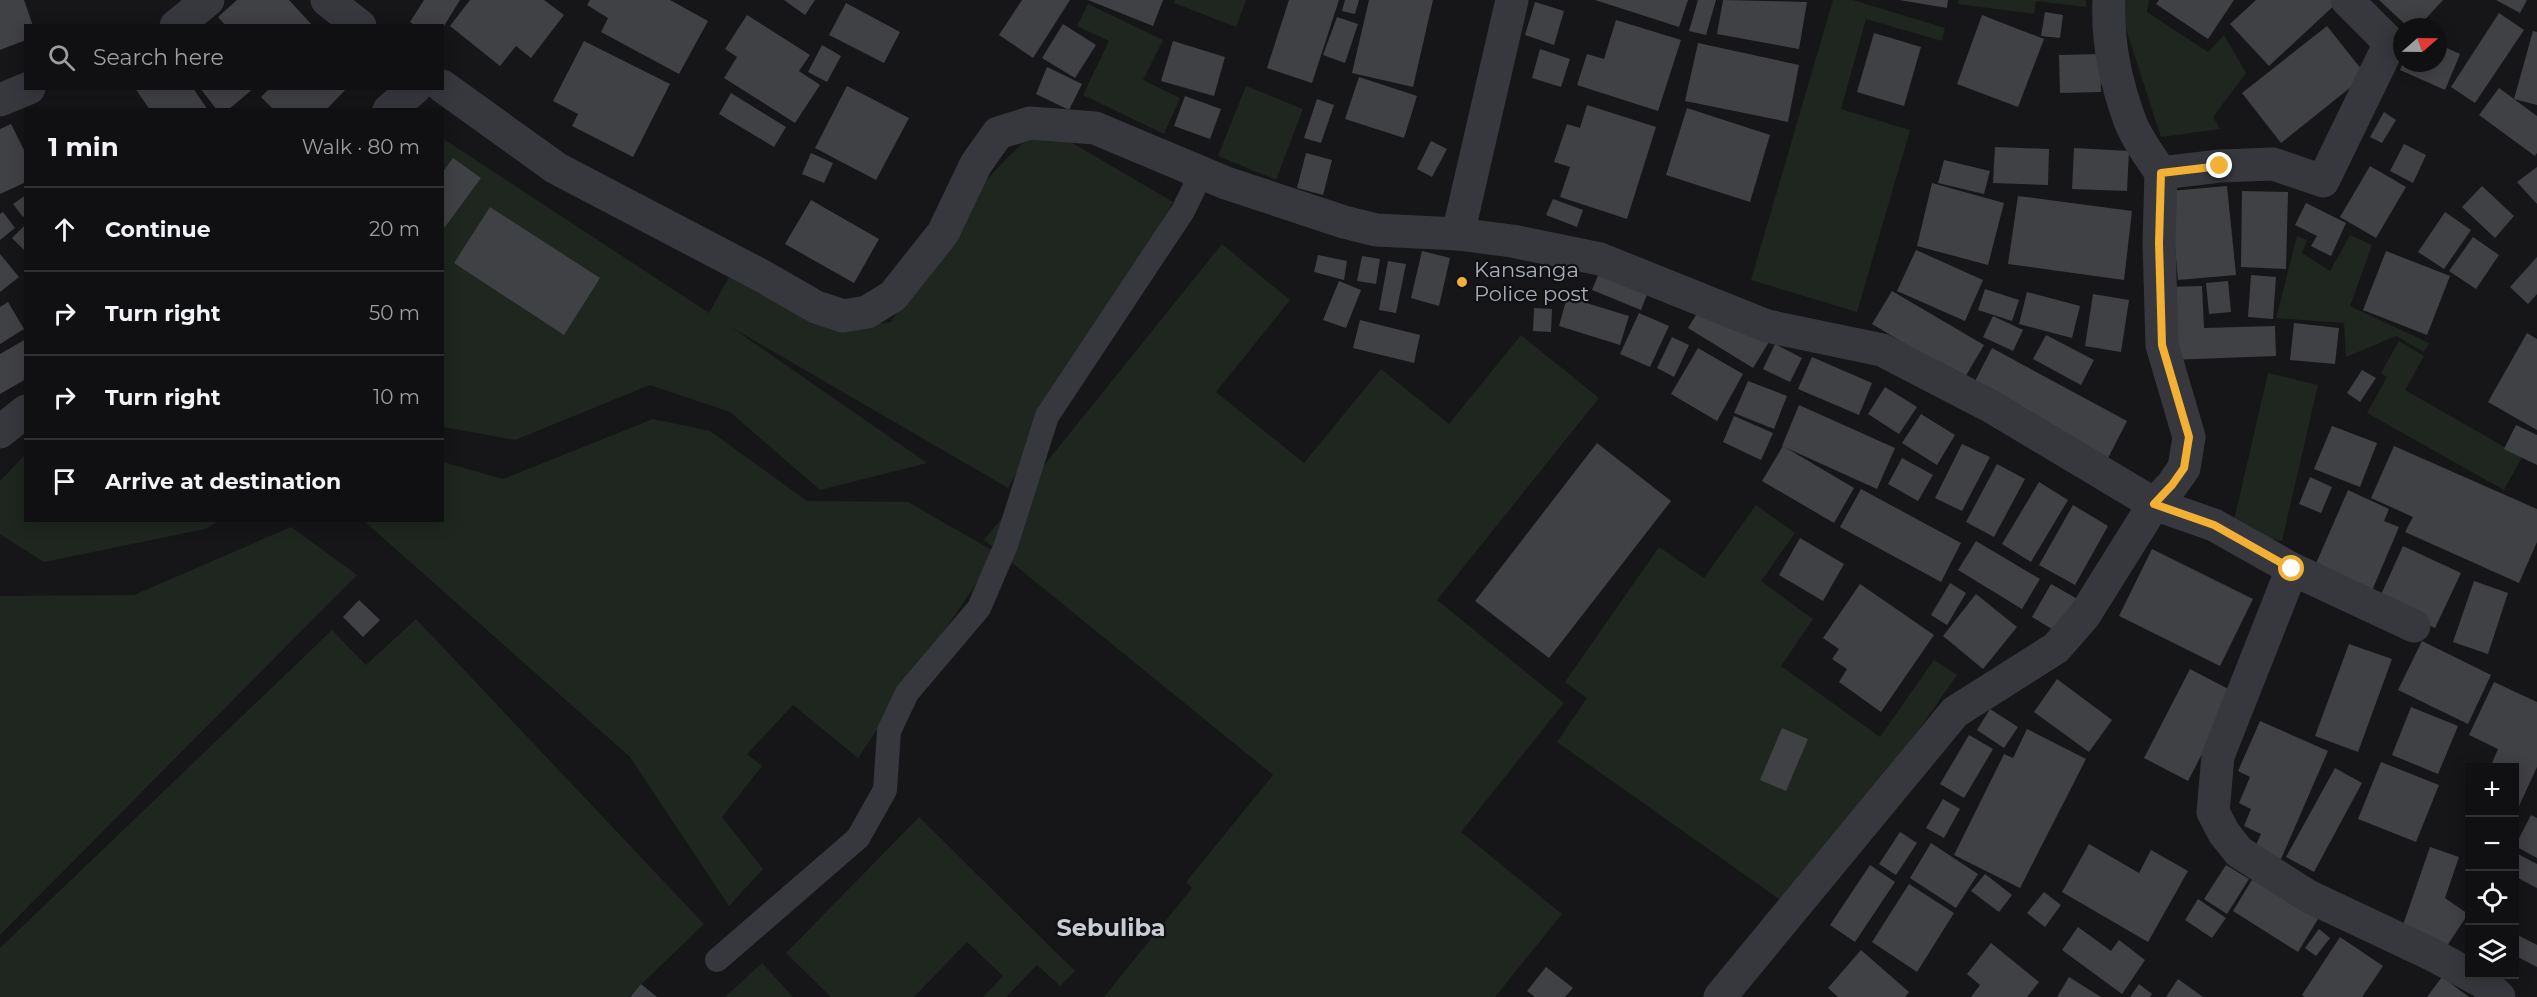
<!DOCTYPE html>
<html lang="en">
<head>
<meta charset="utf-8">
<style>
  :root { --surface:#101012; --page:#19191b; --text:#f1f3f6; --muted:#9c9d9f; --line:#303032 }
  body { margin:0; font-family:Montserrat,sans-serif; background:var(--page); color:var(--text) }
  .controls { position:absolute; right:18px; bottom:18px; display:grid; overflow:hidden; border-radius:0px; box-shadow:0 3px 15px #0003 }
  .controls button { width:54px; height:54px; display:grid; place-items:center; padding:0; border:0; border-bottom:2px solid var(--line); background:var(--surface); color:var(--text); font:30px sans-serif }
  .compass { position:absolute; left:2393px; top:18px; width:54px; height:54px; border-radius:50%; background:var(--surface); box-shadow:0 3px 15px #0003; rotate:70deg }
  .stop { position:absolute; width:18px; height:18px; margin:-14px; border:4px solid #f2b134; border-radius:50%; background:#fff }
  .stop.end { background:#f2b134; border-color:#fff; box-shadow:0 2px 6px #0008 }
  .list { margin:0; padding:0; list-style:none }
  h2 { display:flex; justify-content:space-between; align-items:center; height:78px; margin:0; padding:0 24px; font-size:26px }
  h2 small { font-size:20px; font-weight:400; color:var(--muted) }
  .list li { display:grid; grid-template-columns:39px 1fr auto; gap:18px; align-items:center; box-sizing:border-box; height:84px; padding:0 24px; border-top:2px solid var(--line) }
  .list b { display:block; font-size:22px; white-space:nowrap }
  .list em { font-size:20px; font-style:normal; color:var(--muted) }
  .icon { flex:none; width:33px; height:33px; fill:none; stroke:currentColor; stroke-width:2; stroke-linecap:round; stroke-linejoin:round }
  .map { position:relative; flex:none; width:2537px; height:997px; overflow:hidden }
  .search { position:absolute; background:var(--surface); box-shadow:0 3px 15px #0003; left:24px; top:24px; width:420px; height:66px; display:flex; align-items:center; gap:15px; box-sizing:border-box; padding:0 21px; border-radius:0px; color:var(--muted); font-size:22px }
  .panel { position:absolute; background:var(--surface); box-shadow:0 3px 15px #0003; left:24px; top:108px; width:420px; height:414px; border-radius:0px }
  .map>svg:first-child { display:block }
  .green { fill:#1e261f }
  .building { fill:#404145 }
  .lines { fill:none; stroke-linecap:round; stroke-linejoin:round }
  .service { stroke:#37383d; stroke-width:24 }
  .minor { stroke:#37383d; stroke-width:33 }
  .route { stroke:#f2b134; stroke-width:8 }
  .poi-dot { fill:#f2b134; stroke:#111113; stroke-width:2 }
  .labels { text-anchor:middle; stroke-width:4.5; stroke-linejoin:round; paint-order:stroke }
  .poi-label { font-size:21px; fill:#a8adb8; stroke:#111113; text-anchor:start }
  .quarter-label { font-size:24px; font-weight:bold; fill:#c9ccd4; stroke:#111113 }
</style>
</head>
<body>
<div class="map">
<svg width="2537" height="997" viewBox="0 0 2537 997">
  <rect width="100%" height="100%" fill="#161618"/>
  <g class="green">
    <polygon points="1175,0 1246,0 1236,27 1174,3"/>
    <polygon points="1833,0 1853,0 1945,28 1942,41 1866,19 1841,109 1910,130 1857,312 1751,280"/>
    <polygon points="1959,0 2086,0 2086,7 2036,1 2034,14 1958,4"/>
    <polygon points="2126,0 2149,0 2147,12 2208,52 2224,35 2246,73 2213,117 2220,129 2161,137 2123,20"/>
    <polygon points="1088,4 1163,40 1143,80 1180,98 1164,134 1083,95 1109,41 1077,26"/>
    <polygon points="1246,86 1303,109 1276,180 1218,156"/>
    <path d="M1033 135 1069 141 1173 202 1008 488 731 327 927 463 820 490 730 412 650 385 515 440 443 427 442 138 709 313 734 268 841 328 891 322C933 257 971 184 1033 135Z"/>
    <polygon points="2350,235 2372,245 2350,306 2429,343 2424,352 2396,336 2346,357 2344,323 2276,318 2297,236 2307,240 2302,253 2330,271"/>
    <polygon points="1222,244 1290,300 1216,392 1304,463 1381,369 1449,424 1521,335 1599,398 1437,600 1564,703 1461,832 1562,914 1495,997 1104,997 1192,888 1186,882 1273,775 984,540"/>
    <polygon points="2399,341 2424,356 2405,390 2522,457 2504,490 2367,413 2387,377 2381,373"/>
    <polygon points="2268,373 2318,385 2282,541 2232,529"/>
    <polygon points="653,419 710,431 807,501 908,502 997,553 858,758 793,705 747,754 762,766 722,817 763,869 729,906 630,757 364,521 442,520 443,462 503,479"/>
    <polygon points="25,455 26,520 219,521 205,529 44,562 0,534 0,481"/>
    <polygon points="1756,505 1795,533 1761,581 1813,619 1781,666 1880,737 1934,660 1957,675 1793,909 1557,742 1587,698 1565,682 1659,547 1704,578"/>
    <polygon points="291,527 357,575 0,935 0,596 134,595"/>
    <polygon points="416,619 704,924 628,997 0,997 0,948 332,630 366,665"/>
    <polygon points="919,817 1075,971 1060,986 1037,965 1006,997 983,997 1003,976 967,942 914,997 831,997 786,953"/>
    <polygon points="762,963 793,997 725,997"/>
  </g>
  <g class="building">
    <polygon points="0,0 24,0 33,26 26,26 26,40 0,50"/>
    <polygon points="237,0 289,0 313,26 226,26 218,17"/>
    <polygon points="424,0 460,0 444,26 416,26 410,22"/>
    <polygon points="470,0 544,0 564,15 531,58 516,46 500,66 450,26"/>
    <polygon points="590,0 670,0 708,21 679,74 601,32 608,18 587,5"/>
    <polygon points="784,0 815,0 805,15"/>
    <polygon points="1022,0 1070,0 1033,58 999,35"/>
    <polygon points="1088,0 1163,0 1153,26"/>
    <polygon points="1289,0 1339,0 1312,83 1267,68"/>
    <polygon points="1345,0 1359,0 1355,14 1342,11"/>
    <polygon points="1369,0 1433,0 1413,87 1352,73"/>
    <polygon points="1595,0 1688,0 1679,27"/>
    <polygon points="1698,0 1716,0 1706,35 1689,31"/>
    <polygon points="1723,0 1807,2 1799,49 1717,34"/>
    <polygon points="1899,0 1948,0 1947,8"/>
    <polygon points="2159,0 2234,0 2208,39 2156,4"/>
    <polygon points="2256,0 2340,0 2269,66 2230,24"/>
    <polygon points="2379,0 2443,0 2418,27 2408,27"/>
    <polygon points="2496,0 2527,0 2520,13"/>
    <polygon points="1535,2 1564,11 1554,45 1525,35"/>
    <polygon points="846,3 900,32 884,63 829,35"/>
    <polygon points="2045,12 2063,15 2060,38 2041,36"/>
    <polygon points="2499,13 2524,30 2475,103 2451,87"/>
    <polygon points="747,15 810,55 799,71 820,85 795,123 724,78 737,57 725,49"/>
    <polygon points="1982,15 2044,39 2018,107 1957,84"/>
    <polygon points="1337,17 1358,24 1345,63 1323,55"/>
    <polygon points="1616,20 1681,40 1658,111 1577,85 1587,54 1604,59"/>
    <polygon points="1063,24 1096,45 1075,78 1042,58"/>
    <polygon points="2327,26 2366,75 2281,143 2242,93"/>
    <polygon points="2533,31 2537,32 2537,105 2514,99"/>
    <polygon points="1874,33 1921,47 1904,106 1857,92"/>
    <polygon points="584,41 670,84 633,157 572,126 578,114 553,101"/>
    <polygon points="1173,41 1225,57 1214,96 1161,81"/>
    <polygon points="1698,43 1799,65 1788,122 1685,101"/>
    <polygon points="2438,44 2460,54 2445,90 2400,70 2403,63 2438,63"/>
    <polygon points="822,45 841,56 827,82 808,72"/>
    <polygon points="1540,49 1570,59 1561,87 1532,78"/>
    <polygon points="2100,54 2101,92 2060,93 2059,55"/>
    <polygon points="1047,67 1082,84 1069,110 1036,94"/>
    <polygon points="1359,77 1417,96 1404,138 1345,119"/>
    <polygon points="847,86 909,118 876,180 815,148"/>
    <polygon points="135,88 193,88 208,110 150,110"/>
    <polygon points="200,88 254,88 228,110 217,110"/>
    <polygon points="270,88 347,88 326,110 274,110 261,97"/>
    <polygon points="2499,88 2537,116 2537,153 2535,156 2479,115"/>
    <polygon points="731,93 786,127 774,147 719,114"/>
    <polygon points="1185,96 1221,109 1210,139 1174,126"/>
    <polygon points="1317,99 1334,105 1321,143 1304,138"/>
    <polygon points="1587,105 1656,127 1627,219 1560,197 1570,167 1554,162 1567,124 1580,128"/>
    <polygon points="1687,108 1770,135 1750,202 1666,175"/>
    <polygon points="2384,112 2396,120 2382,143 2370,137"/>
    <polygon points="11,124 26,154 26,182 0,194 0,129"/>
    <polygon points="1431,141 1447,149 1432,177 1417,169"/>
    <polygon points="2404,144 2426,155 2413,183 2390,171"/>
    <polygon points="1995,147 2049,149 2048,185 1993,183"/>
    <polygon points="2074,148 2129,151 2127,191 2072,189"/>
    <polygon points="811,153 833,163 824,183 802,174"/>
    <polygon points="1306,153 1332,160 1323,195 1297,188"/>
    <polygon points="453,158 481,178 442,231 442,173"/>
    <polygon points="1944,160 1990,171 1984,194 1938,183"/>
    <polygon points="2370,166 2406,187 2376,238 2340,217"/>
    <polygon points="2537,167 2537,204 2517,182"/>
    <polygon points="1932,183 2004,203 1988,265 1917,246"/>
    <polygon points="2227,186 2236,275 2178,280 2170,191"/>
    <polygon points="2482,186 2514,216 2495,238 2462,207"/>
    <polygon points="2242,191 2288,192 2286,269 2241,267"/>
    <polygon points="26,195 26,215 23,217 13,204"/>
    <polygon points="2018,196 2132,211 2124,280 2008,264"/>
    <polygon points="1553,199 1583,210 1577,227 1546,215"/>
    <polygon points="811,200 879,239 854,283 785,244"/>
    <polygon points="2306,203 2346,223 2331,256 2311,246 2317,236 2295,225"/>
    <polygon points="490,207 600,278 564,335 454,263"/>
    <polygon points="3,212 15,228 0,240 0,214"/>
    <polygon points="2445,212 2471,230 2444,269 2418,252"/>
    <polygon points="26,224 26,252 12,238"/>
    <polygon points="2473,237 2499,255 2476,289 2449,271"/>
    <polygon points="1916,250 1983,280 1965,321 1897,291"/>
    <polygon points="1422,251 1450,258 1439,306 1411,298"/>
    <polygon points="2386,251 2450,276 2427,335 2363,310"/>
    <polygon points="0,254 19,277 0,292"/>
    <polygon points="1318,255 1347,261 1344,280 1314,272"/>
    <polygon points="1362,256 1380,259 1376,284 1357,281"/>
    <polygon points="2537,257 2537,294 2528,304 2510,287"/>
    <polygon points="1388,261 1406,264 1396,313 1379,310"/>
    <polygon points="1600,271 1648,292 1641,310 1592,290"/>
    <polygon points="2251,275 2276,277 2273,319 2248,317"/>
    <polygon points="1339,281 1361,290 1346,328 1323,320"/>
    <polygon points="2228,281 2231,312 2209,314 2206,283"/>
    <polygon points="2202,286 2204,328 2275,326 2276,356 2169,360 2166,287"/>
    <polygon points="1985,289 2019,300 2012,321 1978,310"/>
    <polygon points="1892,291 1984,345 1964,379 1872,324"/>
    <polygon points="2027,292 2080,306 2072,338 2019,324"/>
    <polygon points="2093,294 2129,300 2121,352 2085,346"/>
    <polygon points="1567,297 1629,316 1620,345 1559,326"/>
    <polygon points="8,302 24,329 0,344 0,307"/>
    <polygon points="1704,302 1769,342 1753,368 1688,328"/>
    <polygon points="1534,308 1552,309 1551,332 1533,331"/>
    <polygon points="1639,313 1669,326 1650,367 1620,354"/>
    <polygon points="1993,316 2023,330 2013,351 1983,337"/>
    <polygon points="1360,320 1420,335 1414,363 1353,348"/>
    <polygon points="2294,323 2339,328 2335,364 2290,360"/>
    <polygon points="2527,333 2537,339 2537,430 2488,402"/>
    <polygon points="2046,335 2094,360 2081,385 2033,359"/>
    <polygon points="1672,337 1689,345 1674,377 1657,368"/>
    <polygon points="26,339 26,379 0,394 0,354"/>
    <polygon points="1775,344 1802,358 1790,382 1763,369"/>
    <polygon points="1698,348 1743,374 1717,421 1671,394"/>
    <polygon points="1992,348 2127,421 2107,460 1972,387"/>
    <polygon points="1812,357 1872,383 1859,415 1798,389"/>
    <polygon points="2362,370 2376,378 2360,402 2347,393"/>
    <polygon points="1748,381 1787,396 1774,429 1734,413"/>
    <polygon points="1885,387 1917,407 1899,434 1868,414"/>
    <polygon points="1799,405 1895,448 1877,489 1782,446"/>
    <polygon points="1921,414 1955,435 1937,465 1902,443"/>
    <polygon points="1734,416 1773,433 1761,460 1723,442"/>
    <polygon points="2516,425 2537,435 2537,465 2504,449"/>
    <polygon points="2332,426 2377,443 2360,487 2314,469"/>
    <polygon points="1597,443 1671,501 1549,658 1475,601"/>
    <polygon points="1962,444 1990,457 1962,511 1935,498"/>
    <polygon points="1783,446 1854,488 1834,523 1762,481"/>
    <polygon points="2394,446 2537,509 2537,542 2519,583 2405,532 2413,517 2371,498"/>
    <polygon points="1902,458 1933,475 1918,501 1888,484"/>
    <polygon points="1997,464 2025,479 1994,537 1966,522"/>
    <polygon points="2310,477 2332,487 2321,513 2299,504"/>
    <polygon points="2039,482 2068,500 2031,562 2002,544"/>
    <polygon points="1861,489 1961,543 1941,582 1840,527"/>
    <polygon points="2348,490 2389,509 2384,521 2399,527 2368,600 2311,575"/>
    <polygon points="2073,505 2108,526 2075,585 2039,565"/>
    <polygon points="1800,538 1844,564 1823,601 1779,575"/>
    <polygon points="1976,541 2040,579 2022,609 1958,570"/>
    <polygon points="2403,546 2461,573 2435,628 2378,601"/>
    <polygon points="2152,549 2253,599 2220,666 2119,616"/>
    <polygon points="2474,581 2508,593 2488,654 2453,642"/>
    <polygon points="1950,583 1966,593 1947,625 1931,615"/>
    <polygon points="1860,584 1934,635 1881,712 1839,682 1847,669 1832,659 1839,649 1823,638"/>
    <polygon points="2051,584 2081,601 2062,635 2032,617"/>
    <polygon points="1976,594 2017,627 1983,669 1943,636"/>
    <polygon points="359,600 380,620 363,637 343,617"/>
    <polygon points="2422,641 2491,675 2468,724 2398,690"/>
    <polygon points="2349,644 2392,659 2358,752 2315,736"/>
    <polygon points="2190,669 2234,692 2188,781 2144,758"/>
    <polygon points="2057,679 2112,720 2089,752 2034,712"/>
    <polygon points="2494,682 2537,702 2537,767 2519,806 2514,804 2514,768 2490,768 2498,749 2469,735"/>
    <polygon points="2411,707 2458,726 2438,774 2392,755"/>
    <polygon points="1990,709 2018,727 2004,748 1977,730"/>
    <polygon points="2260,721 2328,751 2281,859 2255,847 2261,834 2244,826 2251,809 2239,803 2250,777 2238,771"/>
    <polygon points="1782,728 1808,739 1786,791 1760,780"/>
    <polygon points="2027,729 2086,759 2020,888 1954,855 2004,754 2013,758"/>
    <polygon points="1969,735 1993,749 1964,798 1940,784"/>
    <polygon points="2381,762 2439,785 2416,842 2358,819"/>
    <polygon points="2335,768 2362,783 2314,872 2286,857"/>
    <polygon points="1943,799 1960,809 1944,838 1926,828"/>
    <polygon points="2531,815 2537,818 2537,858 2515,846"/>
    <polygon points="1900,832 1917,843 1896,875 1879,864"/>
    <polygon points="1931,843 1978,874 1956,908 1910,878"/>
    <polygon points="2089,844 2139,873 2151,850 2188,871 2148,942 2062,892"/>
    <polygon points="2430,847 2459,857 2445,898 2468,914 2443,952 2403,925"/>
    <polygon points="2518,854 2537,864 2537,888 2514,876 2514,862"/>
    <polygon points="1870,865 1895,882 1855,942 1830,925"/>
    <polygon points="2226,865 2249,879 2227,914 2204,899"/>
    <polygon points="1985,874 2012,895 1999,912 1971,891"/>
    <polygon points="2253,878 2318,919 2298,952 2233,911"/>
    <polygon points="1909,884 1954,913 1917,972 1872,942"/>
    <polygon points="2044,892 2061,905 2045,927 2027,913"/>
    <polygon points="2198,899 2226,918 2212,938 2185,920"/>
    <polygon points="2078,927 2111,951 2119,940 2145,960 2122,994 2062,950"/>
    <polygon points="2319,929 2330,938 2316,956 2305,948"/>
    <polygon points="2514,933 2537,945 2537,967 2514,955"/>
    <polygon points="2340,937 2383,966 2362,997 2305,997 2302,995"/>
    <polygon points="1991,943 2039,982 2027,997 1971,997 1980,985 1967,974"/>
    <polygon points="1861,950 1909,992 1905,997 1838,997 1828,988"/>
    <polygon points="1546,967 1573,988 1565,997 1535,997 1527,991"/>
    <polygon points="2069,977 2101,997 2057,997"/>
    <polygon points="2442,977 2469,997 2427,997"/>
    <polygon points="2178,979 2203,997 2166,997"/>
    <polygon points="641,984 657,997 630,997"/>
    <polygon points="2139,984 2152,994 2150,997 2130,997"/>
  </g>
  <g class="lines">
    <polyline class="service" points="717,960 858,838 885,790 889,731 907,693 979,608 1006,545 1047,416 1183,211 1201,174"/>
    <g class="minor">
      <polyline points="327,0 360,26"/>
      <path d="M2109 0C2107 40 2116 83 2130 121 2137 140 2150 156 2161 173L2220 166 2273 164 2323 181 2390 43 2347 0"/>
      <polyline points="176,26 208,0"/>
      <polyline points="442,86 556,168 764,277 816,307 843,316 867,312 893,296 943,233 976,164 998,133 1030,123 1095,128 1226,183 1344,222 1376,230 1458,234 1512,241 1600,259 1767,326 1882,350 1992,407 2154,504 2214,525 2292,569 2414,626"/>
      <polyline points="0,100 29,88"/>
      <polyline points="389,110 415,88"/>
      <polyline points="1458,234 1512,0"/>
      <polyline points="0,432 26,411"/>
      <polyline points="2292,569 2218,756 2213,812 2224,833 2239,852 2308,896 2431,954 2483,982 2499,997"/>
      <polyline points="1720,997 1955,712 2056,648 2084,616 2154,504 2172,485 2184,468 2189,437 2162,345 2159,242 2161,173"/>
    </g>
  </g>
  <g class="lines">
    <polyline class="route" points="2220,166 2161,173 2159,243 2162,345 2189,437 2184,468 2172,485 2154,504 2214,525 2292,569"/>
  </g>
  <circle class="poi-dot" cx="1462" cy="282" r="6"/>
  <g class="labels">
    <g class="poi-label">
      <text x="1474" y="277">Kansanga<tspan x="1474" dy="24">Police post</tspan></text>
    </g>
    <g class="quarter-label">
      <text x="1111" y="936">Sebuliba</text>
    </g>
  </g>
</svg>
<div class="controls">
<button>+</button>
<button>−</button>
<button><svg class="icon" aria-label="locate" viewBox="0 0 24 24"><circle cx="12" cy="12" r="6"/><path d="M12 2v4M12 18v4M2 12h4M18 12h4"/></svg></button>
<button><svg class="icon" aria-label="layers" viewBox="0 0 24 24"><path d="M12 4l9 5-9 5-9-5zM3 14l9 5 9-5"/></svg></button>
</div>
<svg class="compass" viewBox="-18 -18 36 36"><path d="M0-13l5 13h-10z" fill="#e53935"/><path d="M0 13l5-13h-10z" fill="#9c9d9f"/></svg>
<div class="stop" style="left:2292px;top:569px"></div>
<div class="stop end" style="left:2220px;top:166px"></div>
<div class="search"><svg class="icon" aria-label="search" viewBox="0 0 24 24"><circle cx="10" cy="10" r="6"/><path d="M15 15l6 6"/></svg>Search here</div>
<section class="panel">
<h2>1 min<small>Walk · 80 m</small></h2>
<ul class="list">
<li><svg class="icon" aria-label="ahead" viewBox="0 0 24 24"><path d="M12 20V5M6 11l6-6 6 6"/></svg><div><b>Continue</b></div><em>20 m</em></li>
<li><svg class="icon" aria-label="right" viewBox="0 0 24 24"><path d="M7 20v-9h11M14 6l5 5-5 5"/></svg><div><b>Turn right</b></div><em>50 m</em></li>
<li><svg class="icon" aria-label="right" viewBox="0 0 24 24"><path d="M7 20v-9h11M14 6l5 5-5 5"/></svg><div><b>Turn right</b></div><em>10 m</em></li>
<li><svg class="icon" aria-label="arrive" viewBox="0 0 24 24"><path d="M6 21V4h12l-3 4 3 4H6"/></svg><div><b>Arrive at destination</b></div></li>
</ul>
</section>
</div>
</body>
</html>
